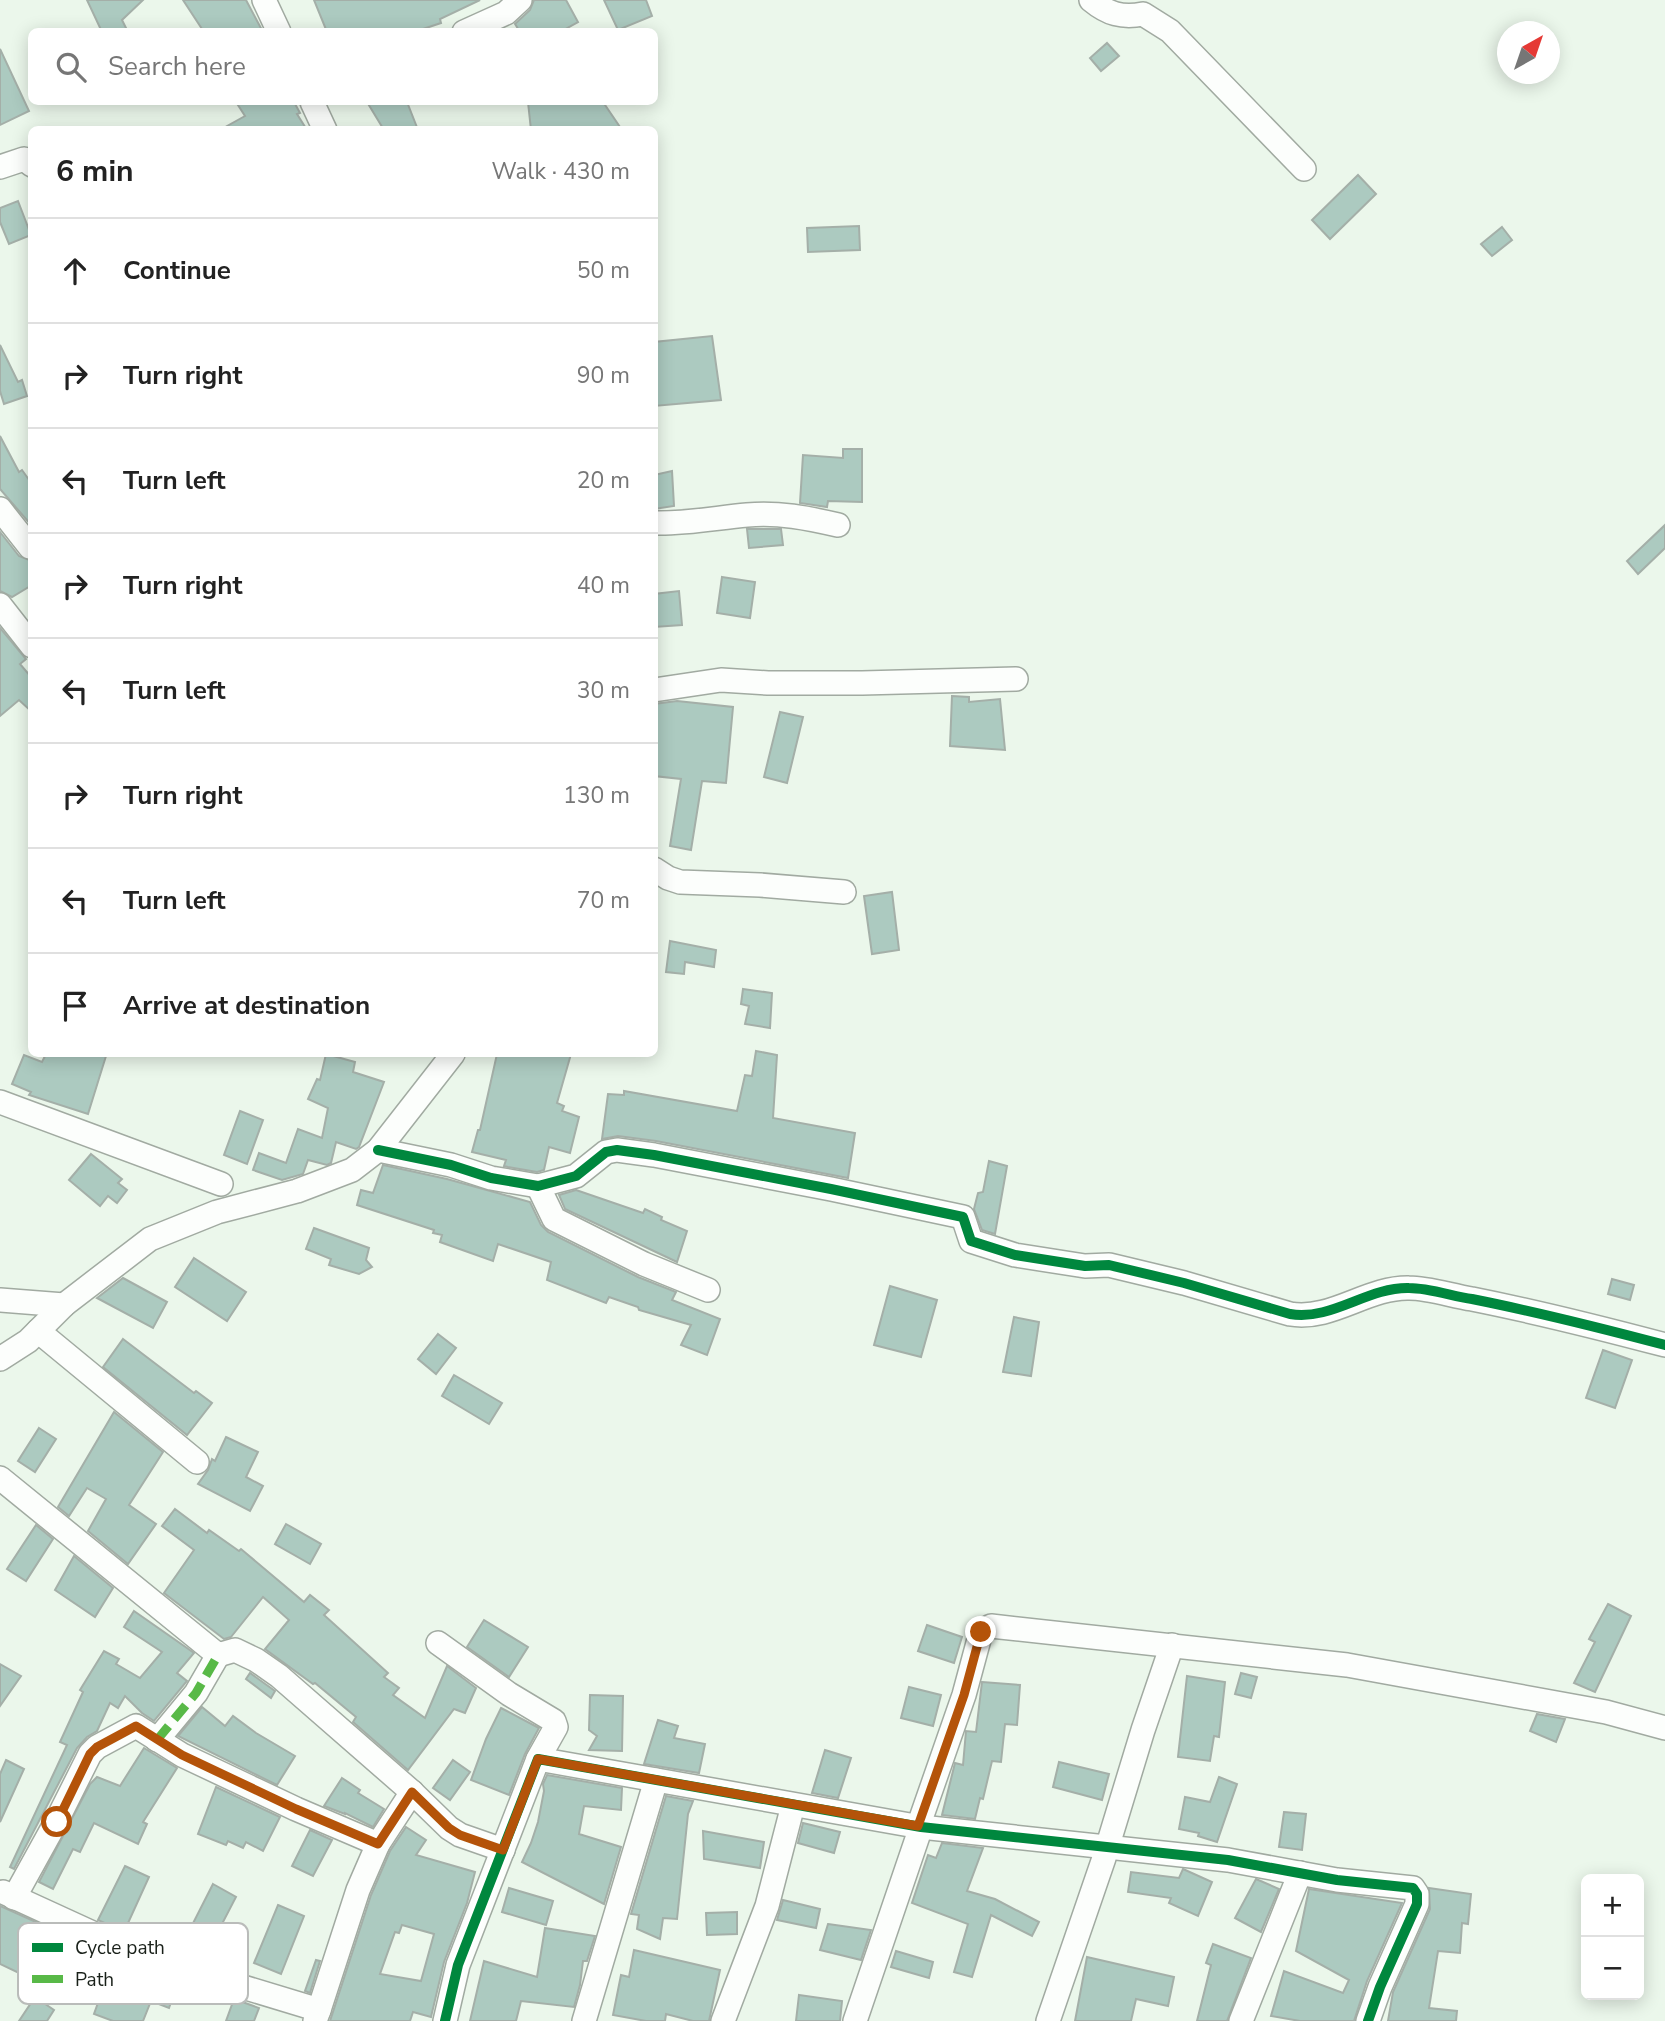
<!DOCTYPE html>
<html lang="en">
<head>
<meta charset="utf-8">
<style>
  :root { --surface:#fff; --page:#f6f6f6; --text:#222; --muted:#767676; --line:#e0e0e0 }
  body { margin:0; font-family:"Nunito Sans",sans-serif; background:var(--page); color:var(--text) }
  .controls { position:absolute; right:21px; bottom:21px; display:grid; overflow:hidden; border-radius:10px; box-shadow:0 4px 18px #0003 }
  .controls button { width:63px; height:63px; display:grid; place-items:center; padding:0; border:0; border-bottom:2px solid var(--line); background:var(--surface); color:var(--text); font:35px sans-serif }
  .compass { position:absolute; left:1497px; top:21px; width:63px; height:63px; border-radius:50%; background:var(--surface); box-shadow:0 4px 18px #0003; rotate:40deg }
  .stop { position:absolute; width:21px; height:21px; margin:-16px; border:5px solid #b45309; border-radius:50%; background:#fff }
  .stop.end { background:#b45309; border-color:#fff; box-shadow:0 2px 7px #0008 }
  .list { margin:0; padding:0; list-style:none }
  h2 { display:flex; justify-content:space-between; align-items:center; height:91px; margin:0; padding:0 28px; font-size:30px }
  h2 small { font-size:23px; font-weight:400; color:var(--muted) }
  .list li { display:grid; grid-template-columns:46px 1fr auto; gap:21px; align-items:center; box-sizing:border-box; height:105px; padding:0 28px; border-top:2px solid var(--line) }
  .list b { display:block; font-size:26px; white-space:nowrap }
  .list em { font-size:23px; font-style:normal; color:var(--muted) }
  .icon { flex:none; width:38px; height:38px; fill:none; stroke:currentColor; stroke-width:2; stroke-linecap:round; stroke-linejoin:round }
  .map { position:relative; flex:none; width:1665px; height:2021px; overflow:hidden }
  .search { position:absolute; background:var(--surface); box-shadow:0 4px 18px #0003; left:28px; top:28px; width:630px; height:77px; display:flex; align-items:center; gap:18px; box-sizing:border-box; padding:0 24px; border-radius:10px; color:var(--muted); font-size:26px }
  .panel { position:absolute; background:var(--surface); box-shadow:0 4px 18px #0003; left:28px; top:126px; width:630px; height:931px; border-radius:10px }
  .map>svg:first-child { display:block }
  .building { fill:#accac0; stroke:#a4afa8; stroke-width:2; fill-rule:evenodd }
  .lines { fill:none; stroke-linecap:round; stroke-linejoin:round }
  .minor-casing { stroke:#a1aaa1; stroke-width:26 }
  .minor { stroke:#fcfefc; stroke-width:23 }
  .quiet { stroke:#58b947; stroke-width:9; stroke-dasharray:18 9; stroke-linecap:butt }
  .cycleway-casing { stroke:#fff; stroke-width:15 }
  .cycleway { stroke:#00873e; stroke-width:10 }
  .route { stroke:#b45309; stroke-width:9 }
  .key { fill:#fff; stroke:#babcba; stroke-width:2 }
  .key-label { font-size:19px; fill:#192019 }
</style>
</head>
<body>
<div class="map">
<svg width="1665" height="2021" viewBox="0 0 1665 2021">
  <rect width="100%" height="100%" fill="#ebf7eb"/>
  <g class="building">
    <polygon points="87,0 143,0 122,20 128,32 102,32"/>
    <polygon points="183,0 246,0 263,32 204,32"/>
    <polygon points="314,0 480,0 440,19 441,23 414,32 327,32"/>
    <polygon points="534,0 566,0 578,22 560,32 520,32 515,24 530,10"/>
    <polygon points="604,0 646,0 652,16 618,30"/>
    <polygon points="1107,43 1119,56 1101,71 1090,58"/>
    <polygon points="0,49 29,111 0,125"/>
    <polygon points="236,102 294,102 300,113 297,114 307,130 220,130 245,116"/>
    <polygon points="367,102 407,102 418,130 384,130"/>
    <polygon points="528,102 603,102 622,130 531,130"/>
    <polygon points="1358,175 1376,194 1330,239 1312,220"/>
    <polygon points="18,201 31,235 9,244 0,222 0,208"/>
    <polygon points="859,226 860,250 808,252 807,228"/>
    <polygon points="1502,227 1512,240 1492,256 1481,244"/>
    <polygon points="712,336 721,400 654,406 654,342"/>
    <polygon points="0,345 18,382 22,380 27,396 4,404 0,391"/>
    <polygon points="0,436 19,472 22,470 32,484 32,526 0,489"/>
    <polygon points="843,449 862,449 862,502 828,501 827,507 800,503 803,455 843,458"/>
    <polygon points="672,471 674,506 654,509 654,475"/>
    <polygon points="1665,525 1665,548 1638,574 1627,561"/>
    <polygon points="747,529 781,529 783,545 749,548"/>
    <polygon points="0,532 19,556 32,561 32,585 12,597 0,591"/>
    <polygon points="722,577 755,582 750,618 717,613"/>
    <polygon points="679,591 682,625 654,627 654,594"/>
    <polygon points="0,628 26,659 20,664 32,678 32,712 19,700 0,716"/>
    <polygon points="952,696 969,697 969,702 1000,699 1005,750 950,746"/>
    <polygon points="677,701 733,707 726,783 702,781 691,850 670,846 681,779 654,776 654,704"/>
    <polygon points="780,712 803,717 787,783 764,777"/>
    <polygon points="892,892 899,950 872,954 864,896"/>
    <polygon points="670,941 716,950 714,967 685,962 684,974 666,972"/>
    <polygon points="743,989 772,993 770,1028 745,1024 749,1006 741,1004"/>
    <polygon points="756,1051 777,1055 773,1118 855,1133 848,1178 656,1141 618,1136 602,1139 608,1094 624,1095 624,1091 737,1111 745,1075 752,1076"/>
    <polygon points="46,1054 98,1054 106,1056 88,1114 29,1095 31,1092 12,1084 24,1055 42,1062"/>
    <polygon points="326,1054 355,1062 353,1072 384,1082 359,1147 356,1149 336,1142 331,1163 327,1165 308,1160 303,1174 282,1180 253,1170 259,1153 286,1163 298,1129 322,1138 328,1108 308,1099 317,1079 320,1080"/>
    <polygon points="497,1054 571,1054 557,1103 564,1106 562,1111 579,1117 570,1153 549,1147 544,1170 537,1172 508,1167 504,1166 506,1160 472,1152 478,1130 480,1130"/>
    <polygon points="240,1111 263,1120 247,1164 224,1155"/>
    <polygon points="91,1154 122,1179 118,1183 127,1190 117,1203 108,1196 100,1206 69,1180"/>
    <polygon points="989,1161 1007,1166 995,1234 982,1230 974,1209 978,1193 983,1192"/>
    <polygon points="383,1165 447,1179 530,1202 541,1225 548,1232 638,1277 676,1292 672,1300 720,1319 707,1355 681,1345 691,1325 639,1310 638,1307 609,1297 606,1303 547,1280 551,1262 498,1244 493,1261 440,1242 442,1235 433,1233 434,1230 357,1205 361,1190 373,1193"/>
    <polygon points="576,1190 643,1213 645,1209 662,1217 661,1220 687,1231 677,1262 565,1209 559,1195"/>
    <polygon points="314,1228 369,1248 366,1260 372,1267 359,1274 329,1265 331,1259 306,1249"/>
    <polygon points="194,1258 246,1292 227,1321 175,1287"/>
    <polygon points="123,1278 167,1302 153,1328 97,1298"/>
    <polygon points="1612,1279 1634,1285 1630,1300 1608,1294"/>
    <polygon points="890,1286 937,1300 921,1357 874,1345"/>
    <polygon points="1014,1317 1039,1322 1031,1376 1003,1372"/>
    <polygon points="438,1334 456,1348 436,1374 418,1359"/>
    <polygon points="123,1339 194,1393 196,1391 212,1403 187,1435 103,1367"/>
    <polygon points="1603,1350 1632,1360 1615,1408 1586,1398"/>
    <polygon points="454,1375 502,1403 489,1424 442,1396"/>
    <polygon points="114,1412 163,1452 129,1505 156,1524 128,1564 88,1531 106,1499 87,1488 69,1516 58,1507"/>
    <polygon points="39,1428 56,1439 35,1472 18,1461"/>
    <polygon points="226,1437 258,1452 246,1477 263,1486 250,1511 198,1484 208,1470 212,1459 215,1461"/>
    <polygon points="175,1509 207,1533 209,1530 239,1551 241,1549 304,1602 310,1595 329,1610 324,1615 388,1673 384,1677 399,1688 393,1695 425,1718 447,1666 476,1688 465,1713 454,1709 408,1770 353,1722 356,1717 315,1683 313,1684 265,1649 289,1620 263,1597 231,1637 224,1639 164,1593 194,1550 162,1526"/>
    <polygon points="286,1524 321,1544 310,1564 275,1544"/>
    <polygon points="36,1525 53,1539 26,1581 7,1569"/>
    <polygon points="74,1556 113,1588 95,1617 55,1590"/>
    <polygon points="1608,1604 1631,1616 1595,1692 1574,1683 1595,1642 1589,1639"/>
    <polygon points="134,1611 194,1653 177,1673 187,1681 154,1721 142,1713 125,1696 118,1708 110,1703 97,1731 87,1737 77,1748 14,1869 10,1867 67,1745 60,1742 83,1692 80,1690 104,1651 119,1659 116,1664 140,1678 162,1652 124,1627"/>
    <polygon points="484,1620 528,1647 509,1677 467,1647"/>
    <polygon points="927,1625 962,1637 954,1663 918,1651"/>
    <polygon points="0,1664 21,1676 0,1706"/>
    <polygon points="250,1673 275,1691 271,1698 246,1679"/>
    <polygon points="1241,1673 1257,1677 1251,1698 1235,1694"/>
    <polygon points="1187,1676 1225,1682 1219,1737 1214,1736 1210,1761 1178,1757"/>
    <polygon points="982,1682 1020,1685 1017,1725 1005,1724 1001,1762 992,1761 983,1799 980,1798 975,1819 942,1815 955,1763 963,1765 966,1731 976,1732"/>
    <polygon points="909,1687 941,1695 933,1726 901,1718"/>
    <polygon points="590,1695 623,1696 622,1751 589,1750 597,1736 589,1730"/>
    <polygon points="202,1707 225,1726 233,1716 256,1733 295,1756 277,1785 178,1736"/>
    <polygon points="501,1708 539,1728 525,1754 509,1795 471,1780 486,1739"/>
    <polygon points="1537,1714 1565,1719 1556,1742 1530,1731"/>
    <polygon points="658,1720 678,1726 674,1738 705,1744 699,1773 644,1764"/>
    <polygon points="144,1748 177,1768 143,1822 147,1824 138,1844 94,1823 80,1852 73,1849 53,1889 39,1882 90,1784 97,1777 120,1786"/>
    <polygon points="825,1750 851,1758 838,1798 812,1793"/>
    <polygon points="6,1760 24,1769 0,1822 0,1774"/>
    <polygon points="453,1760 470,1772 450,1800 433,1788"/>
    <polygon points="1059,1762 1109,1774 1102,1800 1053,1787"/>
    <polygon points="547,1775 622,1788 621,1810 584,1806 579,1834 621,1847 604,1904 522,1862 531,1843 538,1822 544,1791 543,1784"/>
    <polygon points="1219,1777 1237,1784 1217,1842 1198,1836 1199,1833 1179,1829 1185,1797 1210,1802"/>
    <polygon points="342,1778 360,1790 358,1793 384,1809 373,1827 345,1813 345,1814 324,1806"/>
    <polygon points="216,1787 280,1817 263,1851 246,1842 243,1848 228,1841 226,1845 198,1834"/>
    <polygon points="666,1796 693,1801 688,1814 677,1919 663,1918 660,1939 637,1929 639,1915 631,1914"/>
    <polygon points="1284,1812 1306,1814 1302,1850 1279,1847"/>
    <polygon points="803,1823 840,1832 834,1853 798,1843"/>
    <path d="M406 1827 426 1840 416 1855 475 1872 467 1903 444 1962 431 2017 413 2012 410 2021H330L371 1895 390 1851ZM402 1925 434 1934 421 1981 380 1974 395 1932 399 1933Z"/>
    <polygon points="310,1830 332,1840 313,1876 292,1866"/>
    <polygon points="703,1831 764,1842 760,1868 704,1859"/>
    <polygon points="942,1843 983,1848 967,1891 995,1899 1039,1922 1032,1936 991,1915 972,1977 954,1972 968,1924 912,1903 928,1855 936,1858"/>
    <polygon points="125,1866 149,1877 124,1932 98,1920"/>
    <polygon points="1183,1869 1212,1882 1198,1916 1169,1903 1171,1898 1128,1892 1131,1872 1179,1878"/>
    <polygon points="1256,1879 1279,1889 1261,1932 1235,1918"/>
    <polygon points="213,1884 236,1897 208,1951 185,1939"/>
    <polygon points="509,1888 553,1901 546,1925 502,1912"/>
    <polygon points="1429,1888 1471,1894 1468,1924 1462,1923 1460,1953 1438,1951 1429,2008 1457,2011 1456,2021 1388,2021 1393,1992 1430,1909"/>
    <polygon points="1309,1889 1402,1903 1367,1981 1354,2021 1300,2021 1271,2016 1284,1971 1343,1993 1349,1980 1296,1951"/>
    <polygon points="783,1900 820,1909 816,1928 777,1920"/>
    <polygon points="278,1905 304,1916 281,1974 254,1963"/>
    <polygon points="0,1906 36,1922 21,1953 45,1958 40,1983 0,1964"/>
    <polygon points="737,1912 737,1934 707,1935 706,1913"/>
    <polygon points="828,1924 871,1930 861,1960 820,1950"/>
    <polygon points="545,1928 595,1936 587,1961 583,1961 580,1985 574,2007 521,2001 516,2021 470,2021 484,1961 537,1977"/>
    <polygon points="1213,1944 1251,1958 1227,2021 1197,2021 1211,1965 1206,1963"/>
    <polygon points="86,1945 141,1971 178,1982 169,2008 151,2001 143,2021 113,2021 94,2014 99,2000 89,1996 103,1966 81,1958"/>
    <polygon points="634,1950 720,1970 709,2021 693,2021 666,2014 665,2021 646,2021 613,2015 621,1975 629,1977"/>
    <polygon points="896,1951 933,1962 929,1978 891,1967"/>
    <polygon points="1087,1957 1174,1977 1168,2006 1136,1999 1131,2021 1075,2021"/>
    <polygon points="316,1960 320,1961 310,1993 305,1991"/>
    <polygon points="799,1995 842,2001 840,2021 796,2021"/>
    <polygon points="35,1997 54,2010 47,2021 19,2021"/>
    <polygon points="234,1999 259,2008 254,2021 226,2021"/>
  </g>
  <g class="lines">
    <g class="minor-casing">
      <g id="minor">
        <polyline points="264,0 279,32"/>
        <path d="M1091 0C1108 14 1122 18 1143 14L1170 31 1304 169"/>
        <polyline points="464,32 506,13 520,0"/>
        <polyline points="312,102 325,130"/>
        <polyline points="0,167 24,159 32,165"/>
        <polyline points="0,509 30,547"/>
        <path d="M654 523C686 524 715 518 747 515 778 512 808 518 838 525"/>
        <polyline points="0,605 32,646"/>
        <polyline points="654,690 721,680 768,683 862,683 1016,679"/>
        <polyline points="654,869 668,878 680,882 760,885 844,892"/>
        <polyline points="0,1102 221,1184"/>
        <path d="M378 1150 451 1165 491 1178 538 1186 576 1176 606 1152 617 1150 654 1155 831 1189 963 1217 971 1241 1015 1255 1085 1266 1109 1265 1184 1283 1290 1314C1332 1321 1367 1287 1409 1288 1429 1288 1452 1296 1472 1299 1537 1312 1601 1328 1665 1345"/>
        <polyline points="538,1186 554,1219 644,1264 708,1290"/>
        <polyline points="0,1300 64,1305"/>
        <polyline points="38,1331 197,1462"/>
        <polyline points="0,1359 28,1341 64,1305 150,1239 217,1212 297,1191 352,1170 378,1150 453,1054"/>
        <polyline points="0,1478 218,1655 235,1650 256,1660 279,1676 412,1792 449,1828 460,1835 503,1850"/>
        <polyline points="438,1643 509,1694 554,1721 556,1727 538,1759"/>
        <polyline points="157,1740 196,1693 218,1655"/>
        <polyline points="918,1827 964,1695 981,1632 991,1626 1347,1665 1606,1712 1665,1728"/>
        <polyline points="3,1892 147,1958 319,2010 315,2021"/>
        <polyline points="14,1898 56,1822 90,1754 97,1747 136,1726 182,1755 296,1809 378,1844"/>
        <polyline points="319,2010 358,1890 378,1844 412,1792"/>
        <polyline points="445,2021 458,1965 538,1759 921,1827 1228,1860 1337,1880 1413,1888 1417,1894 1417,1904 1380,1987 1368,2021"/>
        <polyline points="584,2021 656,1780"/>
        <polyline points="723,2021 767,1906 793,1805"/>
        <polyline points="855,2021 921,1827"/>
        <polyline points="1048,2021 1104,1858 1143,1730 1172,1645"/>
        <polyline points="1241,2021 1300,1873"/>
      </g>
    </g>
    <use href="#minor" class="minor"/>
    <polyline class="quiet" points="157,1740 196,1693 218,1655"/>
    <g class="cycleway-casing">
      <g id="cycleway">
        <path d="M378 1150 451 1165 491 1178 538 1186 576 1176 606 1152 617 1150 654 1155 831 1189 963 1217 971 1241 1015 1255 1085 1266 1109 1265 1184 1283 1290 1314C1332 1321 1367 1287 1409 1288 1429 1288 1452 1296 1472 1299 1537 1312 1601 1328 1665 1345"/>
        <polyline points="445,2021 458,1965 538,1759 921,1827 1228,1860 1337,1880 1413,1888 1417,1894 1417,1904 1380,1987 1368,2021"/>
      </g>
    </g>
    <use href="#cycleway" class="cycleway"/>
  </g>
  <g class="lines">
    <polyline class="route" points="57,1822 90,1754 97,1747 136,1726 182,1755 296,1809 378,1844 412,1792 449,1828 460,1835 503,1850 538,1759 918,1826 964,1695 981,1632"/>
  </g>
  <rect x="18" y="1923" width="230" height="81" rx="10" class="key"/>
  <rect x="32" y="1943" width="31" height="9" fill="#00873e"/>
  <rect x="32" y="1975" width="31" height="8" fill="#58b947"/>
  <g class="key-label">
    <text x="75" y="1954">Cycle path</text>
    <text x="75" y="1986">Path</text>
  </g>
</svg>
<div class="controls">
<button>+</button>
<button>−</button>
</div>
<svg class="compass" viewBox="-18 -18 36 36"><path d="M0-13l5 13h-10z" fill="#e53935"/><path d="M0 13l5-13h-10z" fill="#767676"/></svg>
<div class="stop" style="left:57px;top:1822px"></div>
<div class="stop end" style="left:981px;top:1632px"></div>
<div class="search"><svg class="icon" aria-label="search" viewBox="0 0 24 24"><circle cx="10" cy="10" r="6"/><path d="M15 15l6 6"/></svg>Search here</div>
<section class="panel">
<h2>6 min<small>Walk · 430 m</small></h2>
<ul class="list">
<li><svg class="icon" aria-label="ahead" viewBox="0 0 24 24"><path d="M12 20V5M6 11l6-6 6 6"/></svg><div><b>Continue</b></div><em>50 m</em></li>
<li><svg class="icon" aria-label="right" viewBox="0 0 24 24"><path d="M7 20v-9h11M14 6l5 5-5 5"/></svg><div><b>Turn right</b></div><em>90 m</em></li>
<li><svg class="icon" aria-label="left" viewBox="0 0 24 24"><path d="M17 20v-9H6M10 6l-5 5 5 5"/></svg><div><b>Turn left</b></div><em>20 m</em></li>
<li><svg class="icon" aria-label="right" viewBox="0 0 24 24"><path d="M7 20v-9h11M14 6l5 5-5 5"/></svg><div><b>Turn right</b></div><em>40 m</em></li>
<li><svg class="icon" aria-label="left" viewBox="0 0 24 24"><path d="M17 20v-9H6M10 6l-5 5 5 5"/></svg><div><b>Turn left</b></div><em>30 m</em></li>
<li><svg class="icon" aria-label="right" viewBox="0 0 24 24"><path d="M7 20v-9h11M14 6l5 5-5 5"/></svg><div><b>Turn right</b></div><em>130 m</em></li>
<li><svg class="icon" aria-label="left" viewBox="0 0 24 24"><path d="M17 20v-9H6M10 6l-5 5 5 5"/></svg><div><b>Turn left</b></div><em>70 m</em></li>
<li><svg class="icon" aria-label="arrive" viewBox="0 0 24 24"><path d="M6 21V4h12l-3 4 3 4H6"/></svg><div><b>Arrive at destination</b></div></li>
</ul>
</section>
</div>
</body>
</html>
